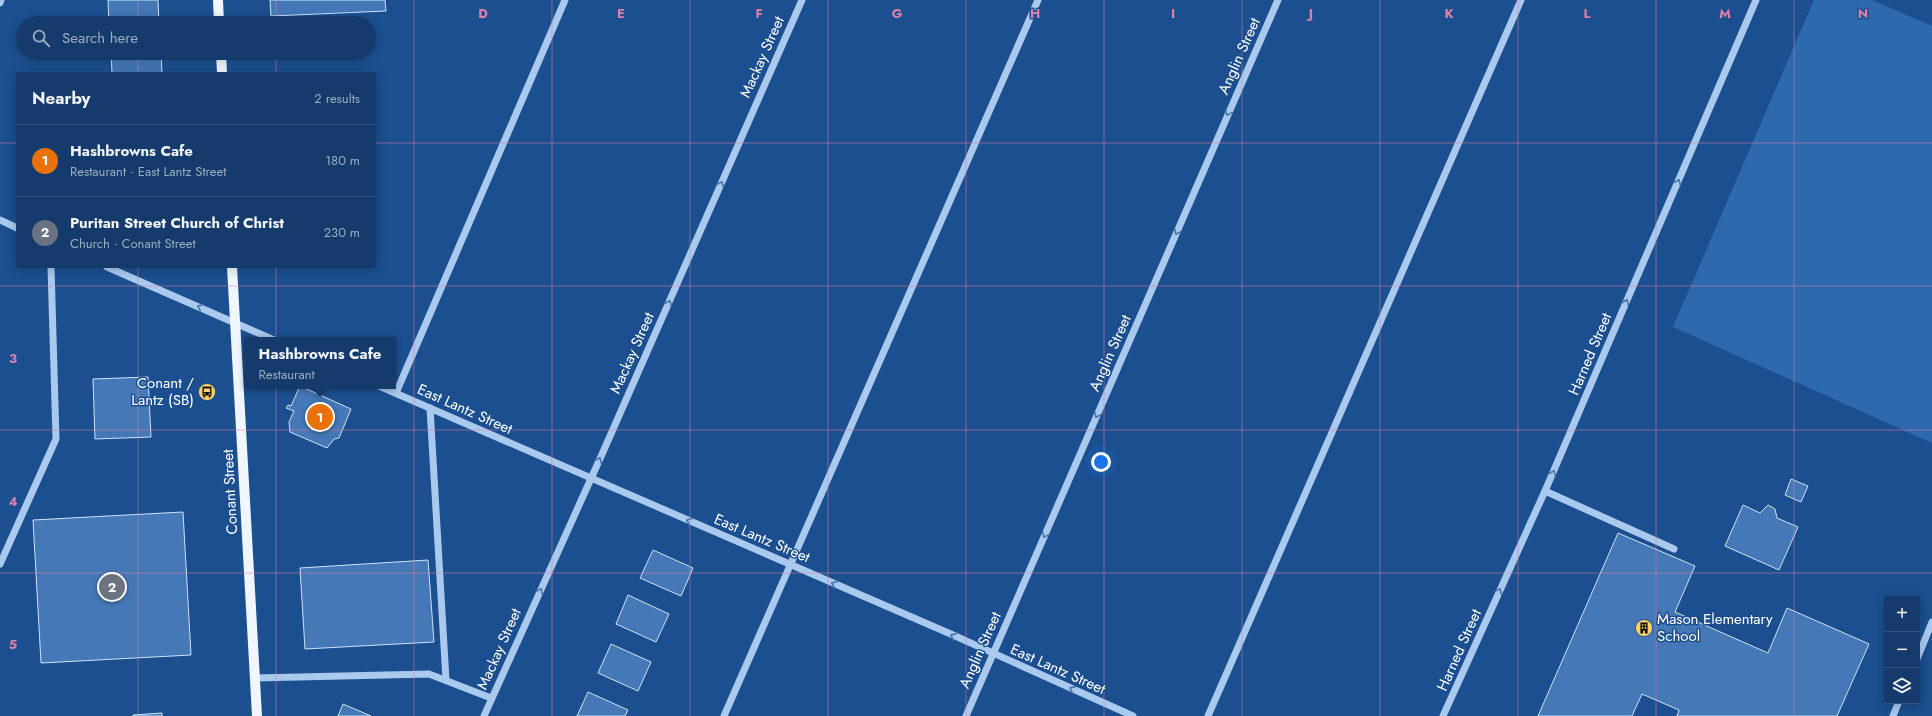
<!DOCTYPE html>
<html lang="en">
<head>
<meta charset="utf-8">
<style>
  :root { --surface:#143b6b; --page:#214673; --text:#f1f3f6; --muted:#9dadc1; --line:#33557e; --accent:#ffd166 }
  body { margin:0; font-family:Jost,sans-serif; background:var(--page); color:var(--text) }
  .controls { position:absolute; right:12px; bottom:12px; display:grid; overflow:hidden; border-radius:0px; box-shadow:0 2px 10px #0003 }
  .controls button { width:36px; height:36px; display:grid; place-items:center; padding:0; border:0; border-bottom:1px solid var(--line); background:var(--surface); color:var(--text); font:20px sans-serif }
  .you { position:absolute; left:1101px; top:462px; width:14px; height:14px; margin:-10px; border:3px solid #fff; border-radius:50%; background:#1a73e8; box-shadow:0 0 0 6px #1a73e833 }
  .badge { display:grid; place-items:center; width:26px; height:26px; border-radius:50%; background:var(--accent); color:#fff; font-size:13px; font-weight:700 }
  .pin { position:absolute; translate:-50% -50%; border:2px solid #fff; box-shadow:0 1px 4px #0006 }
  .popup { position:absolute; left:244px; top:337px; width:152px; height:52px; box-sizing:border-box; display:grid; place-content:center; border-radius:0px; background:var(--surface); filter:drop-shadow(0 1px 3px #0005); font-size:13px; white-space:nowrap; color:var(--muted) }
  .popup b { font-size:15px; color:var(--text) }
  .popup::after { content:''; position:absolute; left:50%; top:100%; margin-left:-8px; border:8px solid transparent; border-top-color:var(--surface) }
  .list { margin:0; padding:0; list-style:none }
  h2 { display:flex; justify-content:space-between; align-items:center; height:52px; margin:0; padding:0 16px; font-size:17px }
  h2 small { font-size:13px; font-weight:400; color:var(--muted) }
  .list li { display:grid; grid-template-columns:26px 1fr auto; gap:12px; align-items:center; box-sizing:border-box; height:72px; padding:0 16px; border-top:1px solid var(--line) }
  .list b { display:block; font-size:15px; white-space:nowrap }
  .list p { margin:0; font-size:13px; white-space:nowrap; color:var(--muted) }
  .list em { font-size:13px; font-style:normal; color:var(--muted) }
  .icon { flex:none; width:22px; height:22px; fill:none; stroke:currentColor; stroke-width:2; stroke-linecap:round; stroke-linejoin:round }
  .map { position:relative; flex:none; width:1932px; height:716px; overflow:hidden }
  .search { position:absolute; background:var(--surface); box-shadow:0 2px 10px #0003; left:16px; top:16px; width:360px; height:44px; display:flex; align-items:center; gap:10px; box-sizing:border-box; padding:0 14px; border-radius:22px; color:var(--muted); font-size:15px }
  .panel { position:absolute; background:var(--surface); box-shadow:0 2px 10px #0003; left:16px; top:72px; width:360px; height:196px; border-radius:0px }
  .map>svg:first-child { display:block }
  .green { fill:#2e69ad }
  .building { fill:#4478b7; stroke:#cfe3fa }
  .lines { fill:none; stroke-linecap:round; stroke-linejoin:round }
  .minor { stroke:#a9c9ee; stroke-width:7 }
  .major { stroke:#f0f6ff; stroke-width:10 }
  .oneway { stroke:#4674ac }
  .grid { fill:none; stroke:#dd80a5; stroke-width:1; stroke-opacity:0.55 }
  .labels { text-anchor:middle; stroke-width:3; stroke-linejoin:round; paint-order:stroke }
  .street-label { font-size:15px; fill:#fff; stroke:#1b4f8f }
  .poi-label { font-size:15px; fill:#fff; stroke:#1b4f8f; text-anchor:end }
  .grid-label { font-size:13px; text-anchor:middle; font-weight:bold; fill:#dd80a5; stroke:#1b4f8f; stroke-width:3; stroke-linejoin:round; paint-order:stroke }
</style>
</head>
<body>
<div class="map">
<svg width="1932" height="716" viewBox="0 0 1932 716">
  <rect width="100%" height="100%" fill="#1b4f8f"/>
  <polygon class="green" points="1814,0 1872,0 1932,26 1932,443 1673,327"/>
  <g class="building">
    <polygon points="108,0 158,0 159,23 109,23"/>
    <polygon points="270,0 385,0 386,11 271,16"/>
    <polygon points="111,53 161,53 162,73 112,73"/>
    <polygon points="148,377 151,437 95,439 93,379"/>
    <polygon points="300,386 351,409 339,438 334,439 327,448 290,432 289,422 294,411 286,408 288,405 291,406"/>
    <polygon points="1791,479 1808,486 1801,502 1785,495"/>
    <polygon points="1743,505 1760,513 1768,505 1775,509 1777,518 1798,527 1779,570 1725,546"/>
    <polygon points="183,512 191,655 41,663 33,520"/>
    <polygon points="1618,533 1695,566 1675,612 1768,653 1787,608 1869,644 1837,716 1677,716 1679,710 1642,694 1632,716 1538,716"/>
    <polygon points="653,550 693,568 681,596 640,578"/>
    <polygon points="428,560 434,642 305,649 300,568"/>
    <polygon points="628,595 669,614 656,642 616,624"/>
    <polygon points="611,644 651,662 638,691 598,673"/>
    <polygon points="588,692 628,710 625,716 577,716"/>
    <polygon points="343,704 371,716 338,716"/>
    <polygon points="162,713 162,716 133,716 133,715"/>
  </g>
  <g class="lines">
    <g class="minor">
      <polyline points="0,3 1,0"/>
      <polyline points="0,220 17,228"/>
      <polyline points="107,267 274,340"/>
      <polyline points="379,386 953,635 1133,716"/>
      <polyline points="396,393 565,0"/>
      <polyline points="430,408 446,680"/>
      <polyline points="1545,491 1674,549"/>
      <polyline points="0,564 56,439 51,267"/>
      <polyline points="1917,659 1932,622"/>
      <polyline points="255,678 429,674 491,698"/>
      <polyline points="484,716 603,452 802,0"/>
      <polyline points="724,716 1038,0"/>
      <polyline points="966,716 1278,0"/>
      <polyline points="1208,716 1521,0"/>
      <polyline points="1443,716 1545,491 1756,0"/>
      <polyline points="1893,716 1899,701"/>
    </g>
    <g class="major">
      <polyline points="218,0 219,23"/>
      <polyline points="221,53 222,73"/>
      <polyline points="232,267 257,716"/>
    </g>
  </g>
  <defs><path id="oneway-chevron" d="M-2-3.5L2.5 0L-2 3.5" fill="none" stroke-width="1.6" stroke-linecap="round" stroke-linejoin="round"/></defs>
  <g class="oneway">
    <use href="#oneway-chevron" transform="translate(1228 113) rotate(114)"/>
    <use href="#oneway-chevron" transform="translate(1678 182) rotate(-67)"/>
    <use href="#oneway-chevron" transform="translate(721 184) rotate(-66)"/>
    <use href="#oneway-chevron" transform="translate(1177 232) rotate(114)"/>
    <use href="#oneway-chevron" transform="translate(1626 302) rotate(-67)"/>
    <use href="#oneway-chevron" transform="translate(669 303) rotate(-66)"/>
    <use href="#oneway-chevron" transform="translate(200 307) rotate(-156)"/>
    <use href="#oneway-chevron" transform="translate(1097 415) rotate(114)"/>
    <use href="#oneway-chevron" transform="translate(599 460) rotate(-66)"/>
    <use href="#oneway-chevron" transform="translate(1553 473) rotate(-67)"/>
    <use href="#oneway-chevron" transform="translate(689 521) rotate(-157)"/>
    <use href="#oneway-chevron" transform="translate(1045 535) rotate(114)"/>
    <use href="#oneway-chevron" transform="translate(834 584) rotate(-157)"/>
    <use href="#oneway-chevron" transform="translate(540 591) rotate(-66)"/>
    <use href="#oneway-chevron" transform="translate(1499 591) rotate(-66)"/>
    <use href="#oneway-chevron" transform="translate(953 636) rotate(-156)"/>
    <use href="#oneway-chevron" transform="translate(1072 689) rotate(-156)"/>
  </g>
  <path class="grid" d="M138 0V23M276 0V23M414 0V716M552 0V716M690 0V716M828 0V716M966 0V716M1104 0V716M1242 0V716M1380 0V716M1518 0V716M1656 0V716M1794 0V716M138 53V73M276 53V73M0 143H17M375 143H1932M138 267V716M276 267V716M0 286H1932M0 430H1932M0 573H1932"/>
  <defs>
    <g id="bus-disc" transform="scale(0.9)"><circle r="9.5" fill="#ffd166" stroke="#1b4f8f"/><path d="M-5-6H5V4H4V6H2V4H-2V6H-4V4H-5ZM-3.5-4V0h7V-4ZM-3.5 1.2v1.5H-2V1.2ZM2 1.2v1.5H3.5V1.2Z" fill="#111"/></g>
    <g id="building-disc" transform="scale(0.9)"><circle r="9.5" fill="#ffd166" stroke="#1b4f8f"/><path d="M-4-6H4V6H1V3H-1V6H-4ZM-2.5-4.3h1.7v1.8h-1.7ZM.8-4.3h1.7v1.8H.8ZM-2.5-1h1.7V.8h-1.7ZM.8-1h1.7V.8H.8Z" fill="#111"/></g>
  </defs>
  <g fill-rule="evenodd">
    <use href="#bus-disc" x="207" y="392"/>
    <use href="#building-disc" x="1644" y="628"/>
  </g>
  <g class="labels">
    <g class="street-label">
      <text transform="translate(1239 56) rotate(-66)" y="5">Anglin Street</text>
      <text transform="translate(762 57) rotate(-66)" y="5">Mackay Street</text>
      <text transform="translate(632 353) rotate(-66)" y="5">Mackay Street</text>
      <text transform="translate(1110 353) rotate(-66)" y="5">Anglin Street</text>
      <text transform="translate(1590 354) rotate(-67)" y="5">Harned Street</text>
      <text transform="translate(465 409) rotate(24)" y="5">East Lantz Street</text>
      <text transform="translate(230 492) rotate(-93)" y="5">Conant Street</text>
      <text transform="translate(762 538) rotate(23)" y="5">East Lantz Street</text>
      <text transform="translate(499 649) rotate(-66)" y="5">Mackay Street</text>
      <text transform="translate(980 650) rotate(-66)" y="5">Anglin Street</text>
      <text transform="translate(1459 650) rotate(-66)" y="5">Harned Street</text>
      <text transform="translate(1058 669) rotate(24)" y="5">East Lantz Street</text>
    </g>
    <g class="poi-label">
      <text x="194" y="388">Conant /<tspan x="194" dy="17">Lantz (SB)</tspan></text>
      <text x="1657" y="624" text-anchor="start">Mason Elementary<tspan x="1657" dy="17">School</tspan></text>
    </g>
  </g>
  <g class="grid-label">
    <text x="483" y="18">D</text>
    <text x="621" y="18">E</text>
    <text x="759" y="18">F</text>
    <text x="897" y="18">G</text>
    <text x="1035" y="18">H</text>
    <text x="1173" y="18">I</text>
    <text x="1311" y="18">J</text>
    <text x="1449" y="18">K</text>
    <text x="1587" y="18">L</text>
    <text x="1725" y="18">M</text>
    <text x="1863" y="18">N</text>
    <text x="13" y="363">3</text>
    <text x="13" y="506">4</text>
    <text x="13" y="649">5</text>
  </g>
</svg>
<div class="controls">
<button>+</button>
<button>−</button>
<button><svg class="icon" aria-label="layers" viewBox="0 0 24 24"><path d="M12 4l9 5-9 5-9-5zM3 14l9 5 9-5"/></svg></button>
</div>
<div class="you"></div>
<div class="pin badge" style="left:320px;top:417px;background:#e8710a">1</div>
<div class="popup"><b>Hashbrowns Cafe</b>Restaurant</div>
<div class="pin badge" style="left:112px;top:587px;background:#6b7280">2</div>
<div class="search"><svg class="icon" aria-label="search" viewBox="0 0 24 24"><circle cx="10" cy="10" r="6"/><path d="M15 15l6 6"/></svg>Search here</div>
<section class="panel">
<h2>Nearby<small>2 results</small></h2>
<ul class="list">
<li><span class="badge" style="background:#e8710a">1</span><div><b>Hashbrowns Cafe</b><p>Restaurant · East Lantz Street</p></div><em>180 m</em></li>
<li><span class="badge" style="background:#6b7280">2</span><div><b>Puritan Street Church of Christ</b><p>Church · Conant Street</p></div><em>230 m</em></li>
</ul>
</section>
</div>
</body>
</html>
